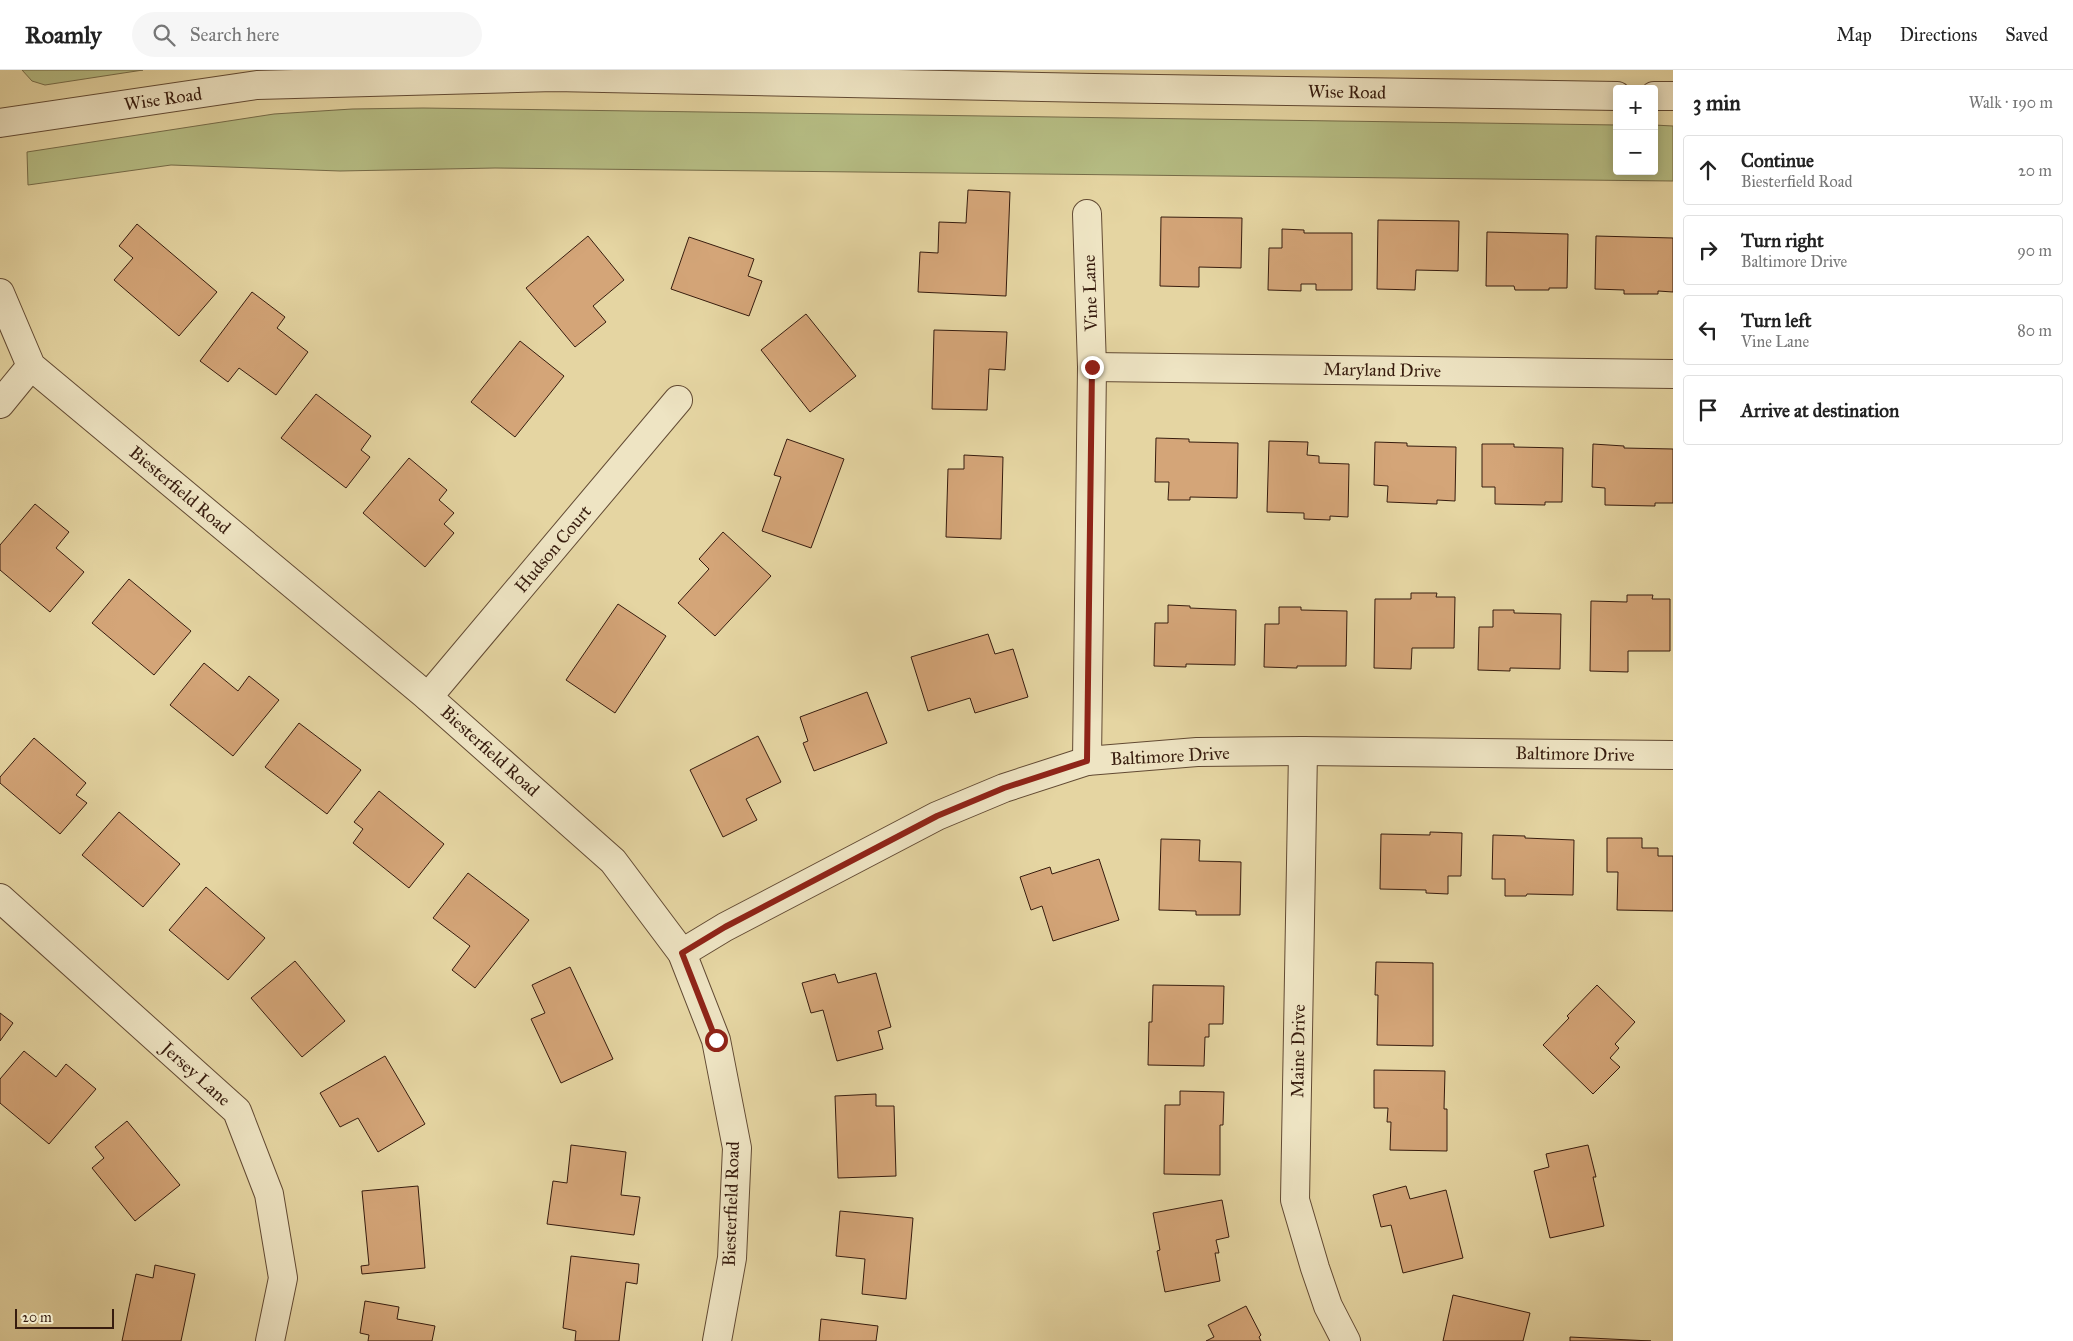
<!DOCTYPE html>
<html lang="en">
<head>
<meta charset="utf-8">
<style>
  :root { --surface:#fff; --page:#f6f6f6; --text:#222; --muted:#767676; --line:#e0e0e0 }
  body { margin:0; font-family:"IM FELL Great Primer",serif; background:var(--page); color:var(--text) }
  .controls { position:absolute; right:15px; top:15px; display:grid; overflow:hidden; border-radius:5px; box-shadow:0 2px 12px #0003 }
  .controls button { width:45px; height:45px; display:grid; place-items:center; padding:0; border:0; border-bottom:1px solid var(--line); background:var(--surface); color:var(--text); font:25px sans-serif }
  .scale { position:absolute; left:15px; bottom:12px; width:99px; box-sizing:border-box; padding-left:5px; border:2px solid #371c0e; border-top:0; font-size:14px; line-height:18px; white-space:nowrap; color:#371c0e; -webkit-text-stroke:4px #eee4c3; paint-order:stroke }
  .stop { position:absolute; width:15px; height:15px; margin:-11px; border:4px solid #8f2418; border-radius:50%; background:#fff }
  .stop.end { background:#8f2418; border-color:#fff; box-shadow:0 1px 5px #0008 }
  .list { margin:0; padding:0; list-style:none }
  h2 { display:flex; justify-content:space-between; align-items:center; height:65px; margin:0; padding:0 20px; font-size:21px }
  h2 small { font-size:16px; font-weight:400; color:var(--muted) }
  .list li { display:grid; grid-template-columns:32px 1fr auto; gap:15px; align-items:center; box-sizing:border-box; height:70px; margin:0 10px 10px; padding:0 10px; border:1px solid var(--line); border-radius:5px }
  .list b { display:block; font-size:19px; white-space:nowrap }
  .list p { margin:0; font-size:16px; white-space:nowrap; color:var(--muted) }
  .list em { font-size:16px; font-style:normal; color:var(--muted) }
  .icon { flex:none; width:28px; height:28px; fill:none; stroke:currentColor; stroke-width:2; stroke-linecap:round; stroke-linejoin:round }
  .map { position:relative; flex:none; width:1673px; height:1271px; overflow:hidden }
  header { display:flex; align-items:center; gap:30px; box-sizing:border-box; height:70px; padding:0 25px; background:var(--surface); border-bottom:1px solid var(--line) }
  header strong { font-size:24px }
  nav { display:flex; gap:28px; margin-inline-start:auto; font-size:18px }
  .search { width:350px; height:45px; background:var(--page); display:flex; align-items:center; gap:12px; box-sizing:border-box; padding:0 18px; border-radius:28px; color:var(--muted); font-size:19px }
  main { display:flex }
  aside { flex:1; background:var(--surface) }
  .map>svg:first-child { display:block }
  .green { fill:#b6bd84; stroke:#766c49 }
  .building { fill:#d4a578; stroke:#371c0e }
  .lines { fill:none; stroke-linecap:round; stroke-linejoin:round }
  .minor-casing { stroke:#624a33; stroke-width:30 }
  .tertiary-casing { stroke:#624a33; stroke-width:30 }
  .minor { stroke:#eee4c3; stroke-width:28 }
  .tertiary { stroke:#eee4c3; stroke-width:28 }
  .route { stroke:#8f2418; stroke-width:6 }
  .labels { text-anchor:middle; stroke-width:4; stroke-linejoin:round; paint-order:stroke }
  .street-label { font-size:18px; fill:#371c0e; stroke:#eee4c3 }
</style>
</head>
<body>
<header>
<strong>Roamly</strong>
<div class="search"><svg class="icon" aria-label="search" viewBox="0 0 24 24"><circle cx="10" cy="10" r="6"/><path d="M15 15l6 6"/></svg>Search here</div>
<nav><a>Map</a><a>Directions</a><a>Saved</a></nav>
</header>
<main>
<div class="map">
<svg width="1673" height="1271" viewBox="0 0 1673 1271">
  <rect width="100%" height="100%" fill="#e5d5a2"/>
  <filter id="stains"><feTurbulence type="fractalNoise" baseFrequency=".004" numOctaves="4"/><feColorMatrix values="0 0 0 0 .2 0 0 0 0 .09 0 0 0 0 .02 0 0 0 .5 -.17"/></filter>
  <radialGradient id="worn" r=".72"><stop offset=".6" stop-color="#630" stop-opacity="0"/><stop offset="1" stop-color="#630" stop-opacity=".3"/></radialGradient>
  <g class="green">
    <polygon points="22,0 143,0 45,15 32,11"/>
    <polygon points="423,38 1617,55 1617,101 1654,101 1654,55 1673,56 1673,111 495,98 340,101 171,95 28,115 27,82 274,44 352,39"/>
  </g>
  <g class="building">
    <polygon points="968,120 1010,122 1006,226 918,222 920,182 938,183 939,152 966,153"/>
    <polygon points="1161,147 1242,148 1241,198 1199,197 1199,217 1160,216"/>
    <polygon points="1378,150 1459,151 1458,201 1416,200 1415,220 1377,219"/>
    <polygon points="137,154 217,222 179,266 114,210 133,188 119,176"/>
    <polygon points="1282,159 1304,160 1304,163 1352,163 1352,220 1316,220 1316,214 1301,214 1301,221 1268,220 1269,178 1282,178"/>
    <polygon points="1487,162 1568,164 1567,218 1549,218 1549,220 1515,220 1514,216 1486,216"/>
    <polygon points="588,166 624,210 593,236 606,252 575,277 526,218"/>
    <polygon points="1596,166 1673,168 1673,222 1658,221 1658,224 1624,224 1624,220 1595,219"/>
    <polygon points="689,167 754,189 748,206 762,211 749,246 671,219"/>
    <polygon points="252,222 285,247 277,258 308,282 276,325 239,298 228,312 200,291"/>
    <polygon points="806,244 856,306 810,342 761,280"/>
    <polygon points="934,260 1007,262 1005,300 989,299 987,340 932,339"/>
    <polygon points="520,271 564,306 515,367 471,332"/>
    <polygon points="316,324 371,366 361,380 370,387 346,418 281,368"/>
    <polygon points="1156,368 1189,369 1189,372 1238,373 1237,428 1190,427 1190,430 1168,430 1169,412 1155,412"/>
    <polygon points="787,369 844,389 811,478 762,461 781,407 774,405"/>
    <polygon points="1269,371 1308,372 1307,385 1319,386 1319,393 1349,394 1348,447 1330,446 1330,450 1304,449 1304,443 1267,442"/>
    <polygon points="1375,372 1407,373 1407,376 1456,377 1455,431 1437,430 1437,434 1387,432 1388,416 1374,415"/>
    <polygon points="1482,374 1514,374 1514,377 1563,378 1562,432 1545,432 1545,435 1495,434 1495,417 1482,417"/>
    <polygon points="1593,374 1624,376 1624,378 1673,379 1673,433 1655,433 1655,436 1605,435 1605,418 1592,417"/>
    <polygon points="964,385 1003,387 1001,469 946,467 948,399 964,399"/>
    <polygon points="409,388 447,420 439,430 454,443 444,454 454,463 425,497 363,443"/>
    <polygon points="35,434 69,462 56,478 84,502 50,542 0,500 0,475"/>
    <polygon points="723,462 771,506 715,566 678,533 709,499 699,489"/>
    <polygon points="129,509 191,561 154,605 92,553"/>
    <polygon points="1411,523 1437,523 1436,527 1455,527 1454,578 1412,578 1411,599 1374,598 1375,529 1411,529"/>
    <polygon points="1627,525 1653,525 1652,529 1670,529 1670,581 1628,581 1628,602 1590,601 1591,531 1627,532"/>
    <polygon points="618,534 666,566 615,643 566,610"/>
    <polygon points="1168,535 1190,536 1190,538 1236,540 1235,595 1186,594 1186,597 1154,596 1155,553 1168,553"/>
    <polygon points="1279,537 1301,537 1301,540 1347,541 1346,596 1297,596 1297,598 1264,597 1265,554 1279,554"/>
    <polygon points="1493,540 1514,540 1514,543 1561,544 1560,599 1510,598 1510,601 1478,600 1479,557 1493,557"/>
    <polygon points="988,564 995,584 1013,579 1028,627 975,643 970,628 928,641 911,587"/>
    <polygon points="204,593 238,621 249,606 279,630 233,686 170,635"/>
    <polygon points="867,622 887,673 814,701 803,673 808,671 800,647"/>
    <polygon points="299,653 361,700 327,744 265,697"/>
    <polygon points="758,666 781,712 746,729 757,750 723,767 690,700"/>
    <polygon points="34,668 86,713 76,725 87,733 60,764 0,713 0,707"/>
    <polygon points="379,721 444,774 409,818 353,773 363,759 354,752"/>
    <polygon points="119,742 180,794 143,837 82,785"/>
    <polygon points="1430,762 1462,763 1461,806 1448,806 1448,824 1426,823 1426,820 1380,819 1381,764 1430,765"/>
    <polygon points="1493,765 1525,766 1525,768 1574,770 1573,825 1527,824 1526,826 1505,826 1505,809 1492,809"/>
    <polygon points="1607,768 1642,768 1642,778 1658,778 1658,786 1673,786 1673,841 1617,840 1618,802 1607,802"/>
    <polygon points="1161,769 1200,770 1199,791 1241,792 1240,845 1196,845 1196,841 1159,840"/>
    <polygon points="1099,789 1119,850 1053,871 1042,836 1031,840 1020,807 1050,797 1052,804"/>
    <polygon points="468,803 529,850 475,918 452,900 470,876 433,848"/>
    <polygon points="206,817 265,868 228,910 169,860"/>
    <polygon points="295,891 345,951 302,987 251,928"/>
    <polygon points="1376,892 1433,893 1433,976 1377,975 1378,925 1375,925"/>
    <polygon points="570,897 613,989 561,1013 531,949 545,943 532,915"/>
    <polygon points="876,903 891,957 878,961 883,979 837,991 823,940 811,943 802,913 835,904 838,913"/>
    <polygon points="1153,915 1224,916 1223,954 1209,954 1209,967 1205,967 1204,996 1148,995 1149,952 1152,952"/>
    <polygon points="1597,915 1635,952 1615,974 1619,978 1610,988 1620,997 1593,1024 1543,975 1569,948 1567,946"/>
    <polygon points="0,943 13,953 0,971"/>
    <polygon points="24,981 56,1007 66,994 96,1019 49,1074 0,1033 0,1009"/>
    <polygon points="385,986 425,1054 378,1082 358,1048 340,1057 320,1023"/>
    <polygon points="1374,1000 1445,1001 1444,1039 1447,1039 1447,1081 1390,1080 1391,1052 1387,1052 1388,1038 1374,1038"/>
    <polygon points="1180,1021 1224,1022 1223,1055 1220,1055 1220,1105 1164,1104 1165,1035 1180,1035"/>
    <polygon points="876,1024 876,1036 894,1036 896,1106 838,1108 835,1026"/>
    <polygon points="127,1051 180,1115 135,1151 92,1098 104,1088 95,1077"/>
    <polygon points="571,1075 626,1082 621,1125 640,1127 634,1165 547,1154 553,1111 567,1113"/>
    <polygon points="1588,1075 1596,1107 1593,1107 1604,1156 1550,1168 1534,1101 1549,1097 1546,1084"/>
    <polygon points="418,1116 425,1198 362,1204 361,1196 369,1195 362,1121"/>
    <polygon points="1406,1116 1410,1129 1446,1120 1463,1188 1403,1203 1391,1155 1381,1157 1373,1125"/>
    <polygon points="1222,1130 1229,1167 1216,1170 1219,1183 1215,1183 1220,1211 1165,1222 1157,1181 1160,1180 1153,1143"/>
    <polygon points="840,1141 913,1148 906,1229 862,1224 865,1189 836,1186"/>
    <polygon points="571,1186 639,1194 637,1214 626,1212 619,1271 575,1271 576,1261 563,1258"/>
    <polygon points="155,1195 195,1204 181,1271 122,1271 136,1204 153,1208"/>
    <polygon points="1453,1225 1530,1243 1523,1271 1443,1271"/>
    <polygon points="365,1231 399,1237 397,1249 435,1256 432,1271 368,1271 369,1265 360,1263"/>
    <polygon points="1246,1236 1261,1265 1259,1267 1261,1271 1206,1271 1214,1267 1208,1255"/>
    <polygon points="821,1249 878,1256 876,1271 819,1271"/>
    <polygon points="1570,1267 1651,1271 1570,1271"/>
  </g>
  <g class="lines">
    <g class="minor-casing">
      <g id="minor">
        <polyline points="0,223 31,296 428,627 613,791 682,883 716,970 737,1078 732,1188 717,1271"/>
        <polyline points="1092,297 1673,304"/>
        <polyline points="0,334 31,296"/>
        <polyline points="428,627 678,330"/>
        <polyline points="1303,681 1295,1130 1315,1198 1328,1236 1346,1271"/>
        <polyline points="1087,691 1092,297 1087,144"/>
        <polyline points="0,828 237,1041 269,1124 283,1208 270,1271"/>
        <polyline points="682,883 725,857 937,746 1004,718 1087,691 1197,682 1303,681 1673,685"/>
      </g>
    </g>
    <g class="tertiary-casing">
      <g id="tertiary">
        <polyline points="1654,26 1673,26"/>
        <polyline points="0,53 257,15 554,7 1094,18 1617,26"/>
      </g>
    </g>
    <use href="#minor" class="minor"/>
    <use href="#tertiary" class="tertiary"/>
  </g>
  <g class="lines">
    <polyline class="route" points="716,970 682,883 725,857 937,746 1004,718 1087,691 1092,297"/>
  </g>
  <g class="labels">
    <g class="street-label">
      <text transform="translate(1347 22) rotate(1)" y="6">Wise Road</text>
      <text transform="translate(163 29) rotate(-8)" y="6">Wise Road</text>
      <text transform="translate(1090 223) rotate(-92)" y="6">Vine Lane</text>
      <text transform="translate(1382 300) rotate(1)" y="6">Maryland Drive</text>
      <text transform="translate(180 420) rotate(40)" y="6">Biesterfield Road</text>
      <text transform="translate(553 479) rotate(-50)" y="6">Hudson Court</text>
      <text transform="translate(490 681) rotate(42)" y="6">Biesterfield Road</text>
      <text transform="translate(1575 684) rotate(1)" y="6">Baltimore Drive</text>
      <text transform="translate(1170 686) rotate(-3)" y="6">Baltimore Drive</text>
      <text transform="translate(1298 981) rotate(-89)" y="6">Maine Drive</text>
      <text transform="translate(196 1004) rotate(42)" y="6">Jersey Lane</text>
      <text transform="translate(731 1134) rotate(-88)" y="6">Biesterfield Road</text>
    </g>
  </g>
  <rect width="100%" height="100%" filter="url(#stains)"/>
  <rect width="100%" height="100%" fill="url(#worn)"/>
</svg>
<div class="controls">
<button>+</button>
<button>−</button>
</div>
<div class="scale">20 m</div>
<div class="stop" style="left:716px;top:970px"></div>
<div class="stop end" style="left:1092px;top:297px"></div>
</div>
<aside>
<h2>3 min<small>Walk · 190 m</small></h2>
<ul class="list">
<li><svg class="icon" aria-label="ahead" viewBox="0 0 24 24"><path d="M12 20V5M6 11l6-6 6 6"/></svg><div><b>Continue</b><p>Biesterfield Road</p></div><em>20 m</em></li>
<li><svg class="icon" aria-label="right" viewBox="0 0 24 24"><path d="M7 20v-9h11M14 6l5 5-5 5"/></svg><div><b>Turn right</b><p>Baltimore Drive</p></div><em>90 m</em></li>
<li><svg class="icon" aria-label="left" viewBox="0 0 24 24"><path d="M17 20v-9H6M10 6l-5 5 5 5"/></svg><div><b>Turn left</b><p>Vine Lane</p></div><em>80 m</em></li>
<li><svg class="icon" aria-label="arrive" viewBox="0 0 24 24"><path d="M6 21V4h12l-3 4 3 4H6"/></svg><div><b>Arrive at destination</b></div></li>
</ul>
</aside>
</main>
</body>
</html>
